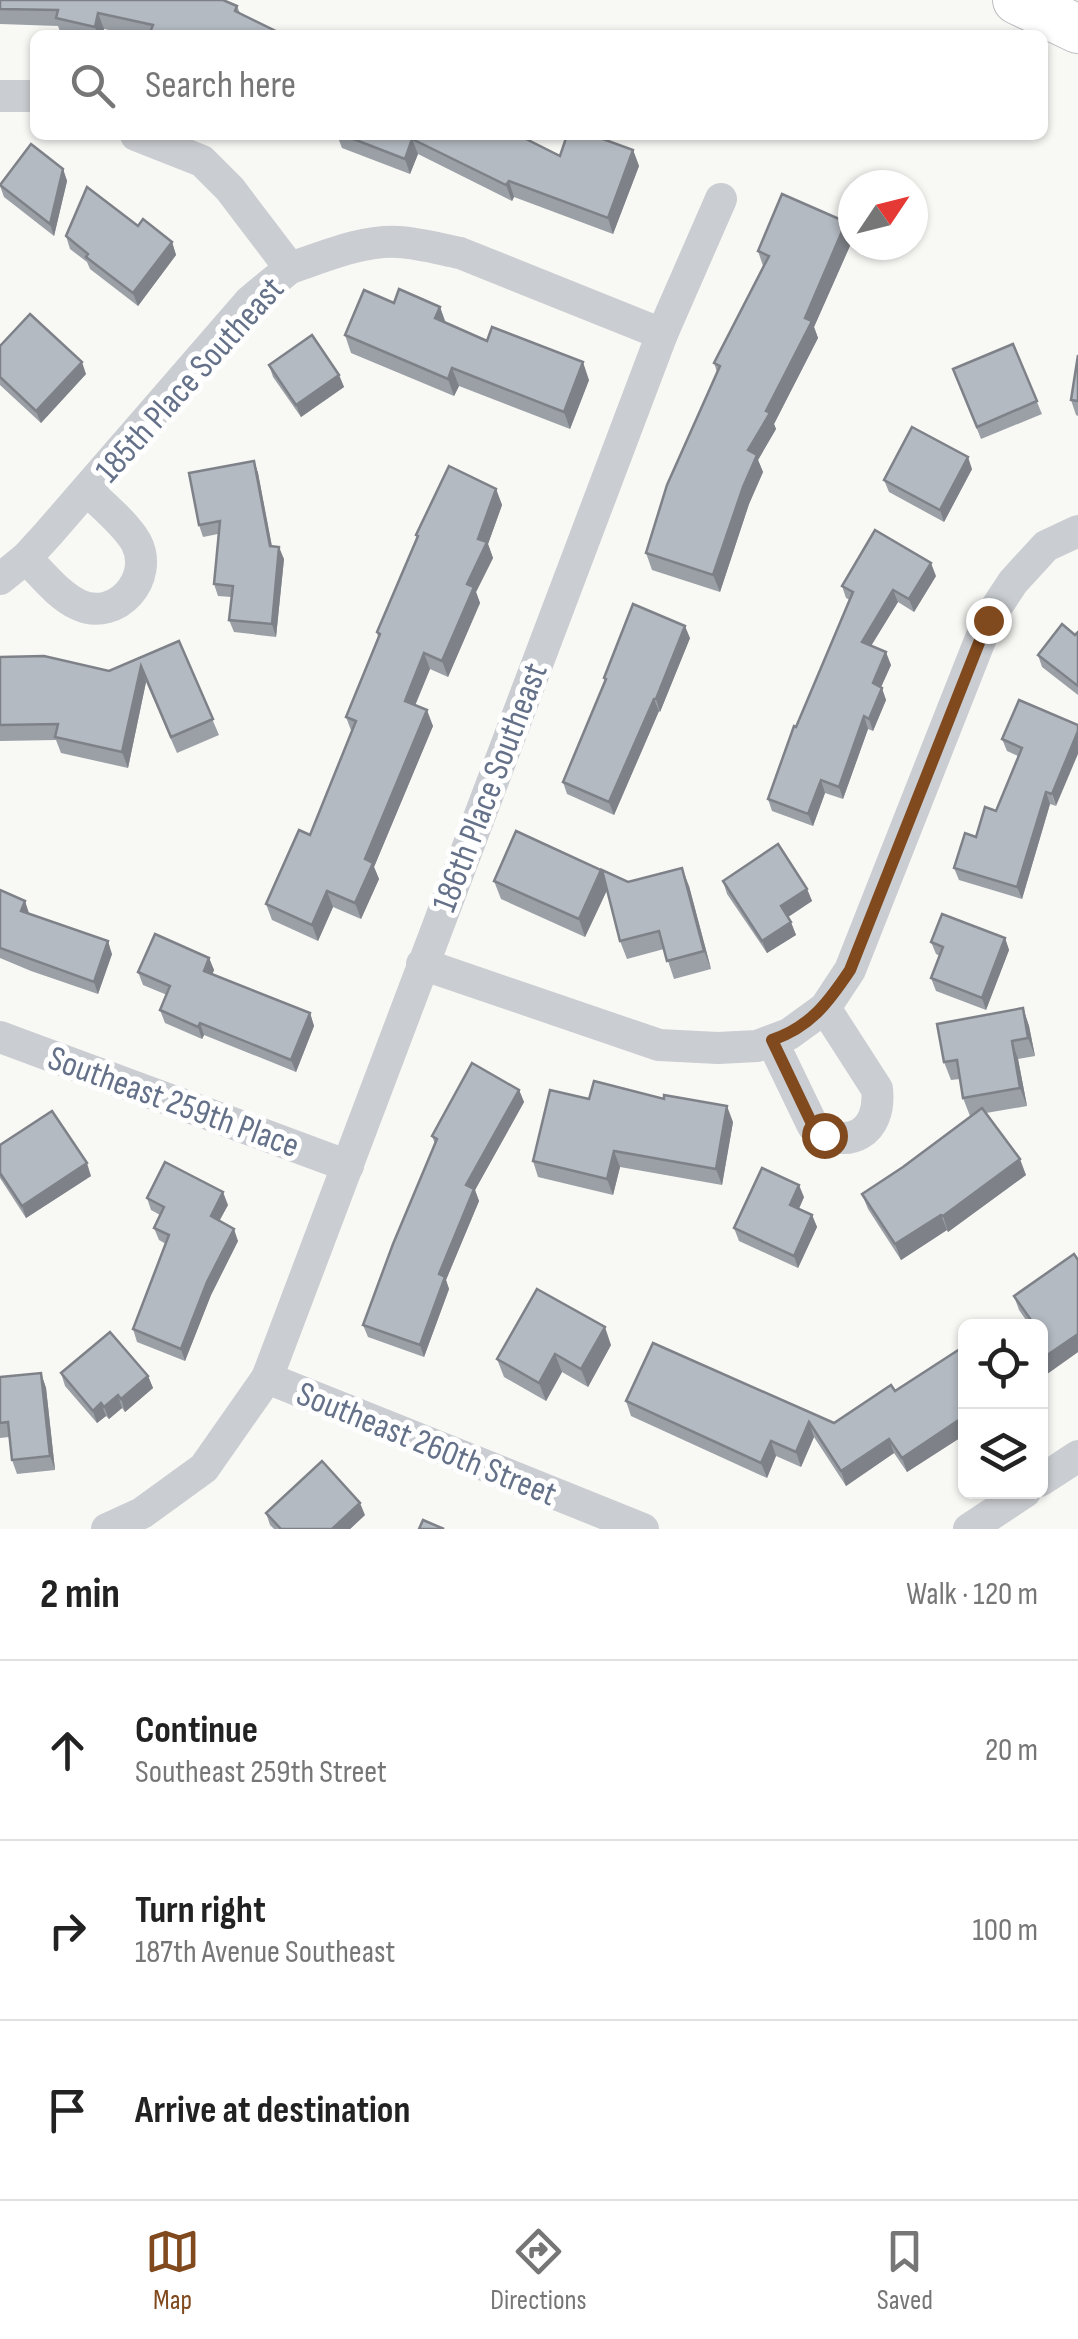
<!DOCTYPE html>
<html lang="en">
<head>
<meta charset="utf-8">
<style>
  :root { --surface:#fff; --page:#f6f6f6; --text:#222; --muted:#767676; --line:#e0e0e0; --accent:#814a1e }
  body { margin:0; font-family:"Sofia Sans Condensed",sans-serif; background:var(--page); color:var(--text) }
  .controls { position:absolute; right:30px; bottom:30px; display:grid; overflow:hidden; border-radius:15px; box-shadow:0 2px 8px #0004 }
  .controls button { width:90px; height:90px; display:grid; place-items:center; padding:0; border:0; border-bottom:2px solid var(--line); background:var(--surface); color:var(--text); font:50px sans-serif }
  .compass { position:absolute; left:838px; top:170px; width:90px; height:90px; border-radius:50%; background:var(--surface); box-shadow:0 2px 8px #0004; rotate:55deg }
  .stop { position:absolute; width:30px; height:30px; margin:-22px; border:8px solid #814a1e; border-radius:50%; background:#fff }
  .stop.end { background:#814a1e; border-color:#fff; box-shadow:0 2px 10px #0008 }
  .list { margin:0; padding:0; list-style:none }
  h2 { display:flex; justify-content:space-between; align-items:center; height:130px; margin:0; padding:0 40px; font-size:42px }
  h2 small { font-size:32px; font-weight:400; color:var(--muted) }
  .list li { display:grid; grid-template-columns:65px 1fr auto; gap:30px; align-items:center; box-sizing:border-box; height:180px; padding:0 40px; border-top:2px solid var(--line) }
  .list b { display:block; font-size:38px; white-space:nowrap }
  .list p { margin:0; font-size:32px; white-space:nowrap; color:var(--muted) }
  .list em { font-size:32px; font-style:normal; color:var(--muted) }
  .icon { flex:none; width:55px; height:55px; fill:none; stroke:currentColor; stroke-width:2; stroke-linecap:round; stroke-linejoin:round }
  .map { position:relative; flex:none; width:1078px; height:1529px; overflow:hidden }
  .search { position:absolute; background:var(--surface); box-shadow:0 2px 8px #0004; left:30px; right:30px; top:30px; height:110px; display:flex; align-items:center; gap:25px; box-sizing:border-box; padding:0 35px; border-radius:15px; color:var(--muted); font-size:38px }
  .sheet { height:670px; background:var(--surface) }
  nav { display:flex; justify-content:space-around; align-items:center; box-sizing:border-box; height:140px; border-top:2px solid var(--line); background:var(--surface); font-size:28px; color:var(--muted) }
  nav a { display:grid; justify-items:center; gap:5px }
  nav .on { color:var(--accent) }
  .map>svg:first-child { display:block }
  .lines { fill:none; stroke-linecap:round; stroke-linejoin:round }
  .highway-casing { stroke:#bcbec2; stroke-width:50 }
  .minor { stroke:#cacdd1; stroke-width:32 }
  .highway { stroke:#fff; stroke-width:48 }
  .wall { fill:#9ba0a7 }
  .shaded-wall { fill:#7e8288 }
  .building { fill:#b4bac2; stroke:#7e8288; stroke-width:2.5 }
  .route { stroke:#814a1e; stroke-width:12 }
  .labels { text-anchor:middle; stroke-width:10; stroke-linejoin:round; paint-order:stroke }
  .street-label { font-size:35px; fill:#647189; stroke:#fff }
</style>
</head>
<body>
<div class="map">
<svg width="1078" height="1529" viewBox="0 0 1078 1529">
  <rect width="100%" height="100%" fill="#f8f8f5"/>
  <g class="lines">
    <g class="highway-casing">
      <polyline id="highway" points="1017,0 1078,29"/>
    </g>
    <g class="minor">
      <polyline points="0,96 35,96"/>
      <path d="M136 135 202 161 230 189 290 268C324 257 361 240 398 242 419 243 440 249 460 253L662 334"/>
      <path d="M26 558C42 574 59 596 79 605 117 622 155 578 136 542 125 523 103 506 87 490"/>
      <polyline points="0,579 26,558 48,534 250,301 290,268"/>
      <polyline points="422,964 659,1045 718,1048 757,1046 789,1034 825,1008 850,970 988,620 1013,582 1046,546 1078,531"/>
      <polyline points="0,1037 348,1166"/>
      <path d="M772 1041 813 1126C848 1153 882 1132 877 1089L825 1008"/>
      <polyline points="267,1378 643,1529"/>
      <polyline points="1040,1481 1078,1456"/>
      <polyline points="107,1529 142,1513 204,1468 267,1378 662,334 721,199"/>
      <polyline points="969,1529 1025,1492"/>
    </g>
    <use href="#highway" class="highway"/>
  </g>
  <g class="wall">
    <polygon points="0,0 237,6 240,13 284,35 134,35 104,29 103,35 67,35 61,34 58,26 0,24"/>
    <polygon points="337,135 523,135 522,137 560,156 633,150 639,166 613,234 514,197 512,201 418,154 410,174 342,148"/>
    <polygon points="63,169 67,181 54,236 4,197 0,186"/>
    <polygon points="138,226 172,242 176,255 138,306 90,269 87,262 70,249 66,236"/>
    <polygon points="853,239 814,327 818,338 774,424 776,429 758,460 763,472 749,504 720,592 652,570 646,553 717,372 714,363 763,266 758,251"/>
    <polygon points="394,303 440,307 446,323 487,341 589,380 570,429 459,386 454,396 351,353 345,335"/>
    <polygon points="1013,344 1042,414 981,439 953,369"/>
    <polygon points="0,346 86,374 41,423 0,385"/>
    <polygon points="1078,355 1078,416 1076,415 1071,400"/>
    <polygon points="269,365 339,375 344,387 301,417 273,377"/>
    <polygon points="254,461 258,473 272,546 284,559 276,637 234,632 229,620 231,597 218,596 214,584 218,534 203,537 199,525"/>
    <polygon points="972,469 944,522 889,492 884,480"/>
    <polygon points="496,489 502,505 488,544 493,558 476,592 480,603 448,677 430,669 415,706 433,726 374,867 379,879 361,919 333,907 318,941 272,920 266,904 310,835 352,733 346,717 378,637 377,632 417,539 416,535"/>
    <polygon points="936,576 914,612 898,602 871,646 891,665 881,687 886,700 873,731 868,729 843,799 825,793 813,826 772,811 768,799 850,600 846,598 842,586"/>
    <polygon points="1078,632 1078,695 1042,667 1038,655 1075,635"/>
    <polygon points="690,638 660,712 659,711 614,815 567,794 563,782 605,682 604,678"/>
    <polygon points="179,641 219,735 177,753 146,682 128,768 61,753 56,740 0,741 0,657 109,671"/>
    <polygon points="1019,700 1056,806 1050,804 1022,899 959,880 954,868 996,811 1018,756 1007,751 1002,739"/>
    <polygon points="494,881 628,882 689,886 711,969 674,979 664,949 627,959 620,941 607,890 585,937 501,899"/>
    <polygon points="723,881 807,889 812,901 788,917 796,935 767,953 727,894"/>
    <polygon points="0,890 29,914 112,954 98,994 31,971 0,958"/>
    <polygon points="1005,938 1009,950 986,1010 936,991 931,978 940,956 936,954 931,942"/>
    <polygon points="209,958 214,970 212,974 310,1013 314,1026 296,1072 204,1035 202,1039 165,1023 160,1010 167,995 143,985 138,972"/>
    <polygon points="1023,1008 1029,1026 1035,1056 1018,1059 1027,1106 986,1113 1026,1175 948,1232 947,1230 901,1260 868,1209 862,1194 903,1167 972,1115 970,1116 963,1098 960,1079 951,1080 944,1062"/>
    <polygon points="519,1090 524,1102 475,1190 479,1201 446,1280 449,1289 424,1357 368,1337 363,1325 435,1144 432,1136"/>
    <polygon points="733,1122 722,1185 620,1167 613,1195 538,1177 533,1161"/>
    <polygon points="0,1145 91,1176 26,1218 0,1178"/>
    <polygon points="804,1197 799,1209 812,1215 817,1227 798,1268 739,1241 734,1228"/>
    <polygon points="147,1198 228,1205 219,1221 238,1241 211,1295 185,1361 137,1342 133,1329 166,1244 159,1240 154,1228 160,1215 151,1210"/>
    <polygon points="1078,1260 1078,1352 1040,1379 1040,1326 1028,1323 1019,1310 1014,1296"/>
    <polygon points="611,1345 588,1387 562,1372 546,1401 504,1377 497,1359"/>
    <polygon points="966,1345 966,1434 907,1472 894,1453 846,1486 814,1437 801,1467 776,1456 767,1478 631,1416 626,1401 834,1423 895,1391"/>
    <polygon points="41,1373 46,1388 55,1470 17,1474 12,1460 9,1437 0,1438 0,1377"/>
    <polygon points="61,1373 148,1376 153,1388 125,1412 122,1408 109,1419 106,1416 97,1423 65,1386"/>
    <polygon points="266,1513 365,1515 350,1529 274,1529 270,1525"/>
  </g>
  <g class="shaded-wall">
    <polygon points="98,13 104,29 103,35 98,35 95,27"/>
    <polygon points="412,139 418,154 410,174 405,159"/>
    <polygon points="633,150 639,166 613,234 608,218"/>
    <polygon points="63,169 67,181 54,236 50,224"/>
    <polygon points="509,181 514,197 512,201 506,185"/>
    <polygon points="846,222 853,239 814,327 818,338 774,424 776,429 758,460 763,472 749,504 720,592 713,575 748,450"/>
    <polygon points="172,242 176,255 138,306 133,293"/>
    <polygon points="440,307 446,325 435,318"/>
    <polygon points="82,362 86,374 41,423 36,411"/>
    <polygon points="583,362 589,380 570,429 564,412"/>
    <polygon points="452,368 459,386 454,396 448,379"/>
    <polygon points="339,375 344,387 301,417 296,405"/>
    <polygon points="968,457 972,469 944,522 940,510"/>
    <polygon points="254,461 258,473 274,558 270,546"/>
    <polygon points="496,489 502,505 488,544 493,558 476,592 480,603 448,677 442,661 467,584 478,539"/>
    <polygon points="279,547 284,559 276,637 272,624"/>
    <polygon points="931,563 936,576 914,612 909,599"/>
    <polygon points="893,590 898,602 866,654 862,642"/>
    <polygon points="685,626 690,638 660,712 656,699"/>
    <polygon points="886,652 891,665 877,696 873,683"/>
    <polygon points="424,653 430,669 410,717 405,701"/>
    <polygon points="141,666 146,682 128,768 122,752"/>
    <polygon points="882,688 886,700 873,731 869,719"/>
    <polygon points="654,699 659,711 614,815 609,802"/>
    <polygon points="427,710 433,726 374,867 379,879 361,919 355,903 365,859"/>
    <polygon points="864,716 868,729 843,799 839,787"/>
    <polygon points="1078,731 1078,754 1056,806 1052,794"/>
    <polygon points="821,780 825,793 813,826 808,814"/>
    <polygon points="1046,792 1050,804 1022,899 1017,887"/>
    <polygon points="682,868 689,886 711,969 704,951"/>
    <polygon points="601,870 608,888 585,937 579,919"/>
    <polygon points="807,889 812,901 785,919 781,906"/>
    <polygon points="327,891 333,907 318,941 312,925"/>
    <polygon points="25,901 29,913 25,923 21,911"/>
    <polygon points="791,922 796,935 767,953 762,941"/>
    <polygon points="1005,938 1009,950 986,1010 982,998"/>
    <polygon points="108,941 112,954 98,994 94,982"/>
    <polygon points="209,958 214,970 209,983 204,971"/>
    <polygon points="1023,1008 1029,1026 1035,1056 1028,1038"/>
    <polygon points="310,1013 314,1026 296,1072 291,1060"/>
    <polygon points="200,1023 204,1035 202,1039 198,1027"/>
    <polygon points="1012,1041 1018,1059 1027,1106 1020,1088"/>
    <polygon points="519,1090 524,1102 475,1190 479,1201 446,1280 449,1289 424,1357 420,1345 439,1274 466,1185"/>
    <polygon points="727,1106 733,1122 722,1185 716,1169"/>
    <polygon points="614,1151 620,1167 613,1195 607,1179"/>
    <polygon points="1020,1159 1026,1175 948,1232 943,1216"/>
    <polygon points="87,1163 91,1176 26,1218 22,1206"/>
    <polygon points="799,1185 804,1197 795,1217 790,1205"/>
    <polygon points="223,1192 228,1205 215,1229 211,1216"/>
    <polygon points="812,1215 817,1227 798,1268 794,1256"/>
    <polygon points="941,1215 947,1230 901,1260 895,1244"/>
    <polygon points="234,1229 238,1241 211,1295 185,1361 181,1349 207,1282"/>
    <polygon points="605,1327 611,1345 588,1387 581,1369"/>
    <polygon points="1078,1334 1078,1352 1040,1379 1040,1360"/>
    <polygon points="555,1354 562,1372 546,1401 539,1383"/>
    <polygon points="41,1373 46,1388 55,1470 50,1456"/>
    <polygon points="148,1376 153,1388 125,1412 121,1399"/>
    <polygon points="118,1395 122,1408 109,1419 104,1407"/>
    <polygon points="101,1403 106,1416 97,1423 93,1411"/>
    <polygon points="963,1417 966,1423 966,1434 907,1472 902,1458"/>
    <polygon points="809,1422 814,1437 801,1467 796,1452"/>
    <polygon points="889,1439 894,1453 846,1486 841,1471"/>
    <polygon points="771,1441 776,1456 767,1478 761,1463"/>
    <polygon points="360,1503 365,1515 350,1529 332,1529"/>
  </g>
  <g class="building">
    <polygon points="0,0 223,0 237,6 235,11 284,35 149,35 153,25 98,13 95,27 56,18 58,10 0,9"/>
    <polygon points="343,135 518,135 560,156 567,135 592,135 633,150 608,218 509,181 506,185 412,139 405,159"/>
    <polygon points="31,144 63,169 50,224 0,185"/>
    <polygon points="87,187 138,226 143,219 172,242 133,293 86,257 88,254 66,236"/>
    <polygon points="782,194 846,222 805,318 812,321 766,411 770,413 748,450 757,455 743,487 713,575 646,553 667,485 720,366 714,363 769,256 758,251"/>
    <polygon points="399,289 440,307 435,318 487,341 492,327 583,362 564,412 452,368 448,379 345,335 364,290 394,303"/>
    <polygon points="30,314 82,362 36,411 0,377 0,346"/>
    <polygon points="312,335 339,375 296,405 269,365"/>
    <polygon points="1013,344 1037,401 977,427 953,369"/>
    <polygon points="1078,355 1078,401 1071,400"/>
    <polygon points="912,427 968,457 940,510 884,480"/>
    <polygon points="254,461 270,546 279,547 272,624 229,620 233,586 214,584 220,521 199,525 189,473"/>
    <polygon points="449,466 496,489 478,539 487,542 467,584 474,587 442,661 424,653 405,701 427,710 365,859 373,863 355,903 327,891 312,925 266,904 299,830 310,835 356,721 346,717 380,634 377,632 418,536 416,535"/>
    <polygon points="875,530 931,563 909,599 893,590 862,642 886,652 873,683 882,688 869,719 864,716 839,787 821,780 808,814 768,799 794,726 796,727 853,592 842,586"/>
    <polygon points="633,604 685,626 656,699 654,699 609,802 563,782 606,679 604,678"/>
    <polygon points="1062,624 1075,635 1078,632 1078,686 1038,655"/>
    <polygon points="179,641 213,719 171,737 141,666 122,752 55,737 58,724 0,725 0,657 44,656 109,671"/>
    <polygon points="1019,700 1078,725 1078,731 1052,794 1046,792 1017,887 954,868 965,833 976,837 985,807 996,811 1022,748 1002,739"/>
    <polygon points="516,831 601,870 579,919 494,881"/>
    <polygon points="778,844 807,889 781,906 791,922 762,941 723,881"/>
    <polygon points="682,868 704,951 667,961 659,931 620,941 602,870 628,882"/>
    <polygon points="0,890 25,901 21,911 108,941 94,982 0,948"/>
    <polygon points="942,914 1005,938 982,998 931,978 943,947 931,942"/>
    <polygon points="155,934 209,958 204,971 310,1013 291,1060 200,1023 198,1027 160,1010 170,986 138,972"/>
    <polygon points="1023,1008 1028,1038 1012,1041 1020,1088 963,1098 957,1060 944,1062 937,1024"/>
    <polygon points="472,1063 519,1090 466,1185 474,1189 439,1274 445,1277 420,1345 363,1325 393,1244 437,1139 432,1136"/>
    <polygon points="594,1081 664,1099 664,1095 727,1106 716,1169 614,1151 607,1179 533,1161 550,1090 589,1099"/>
    <polygon points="982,1108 1020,1159 943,1216 941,1215 895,1244 862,1194 903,1167"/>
    <polygon points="52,1111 87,1163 22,1206 0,1173 0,1145"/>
    <polygon points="165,1162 223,1192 211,1216 234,1229 207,1282 181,1349 133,1329 169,1235 154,1228 164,1207 147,1198"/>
    <polygon points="762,1168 799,1185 790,1205 812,1215 794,1256 734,1228"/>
    <polygon points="1074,1254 1078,1260 1078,1334 1040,1360 1040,1326 1022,1326 1031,1320 1014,1296"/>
    <polygon points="537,1289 605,1327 581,1369 555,1354 539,1383 497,1359"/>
    <polygon points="110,1332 148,1376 121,1399 118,1395 104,1407 101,1403 93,1411 61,1373"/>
    <polygon points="653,1343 834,1423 891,1385 895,1391 966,1345 966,1420 963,1417 902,1458 889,1439 841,1471 809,1422 796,1452 771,1441 761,1463 626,1401"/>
    <polygon points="41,1373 50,1456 12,1460 8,1422 0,1423 0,1377"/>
    <polygon points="322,1461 360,1503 332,1529 281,1529 266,1513"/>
    <polygon points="423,1520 444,1529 419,1529"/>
  </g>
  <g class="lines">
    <path class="route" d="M824 1135 813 1126 772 1040C810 1027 828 1003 850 970L988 620"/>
  </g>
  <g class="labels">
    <g class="street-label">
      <text transform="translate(189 379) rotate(-48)" y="12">185th Place Southeast</text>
      <text transform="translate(489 787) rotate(-69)" y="12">186th Place Southeast</text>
      <text transform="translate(174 1101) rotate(20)" y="12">Southeast 259th Place</text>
      <text transform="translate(427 1443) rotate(22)" y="12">Southeast 260th Street</text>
    </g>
  </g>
</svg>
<div class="controls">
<button><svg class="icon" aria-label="locate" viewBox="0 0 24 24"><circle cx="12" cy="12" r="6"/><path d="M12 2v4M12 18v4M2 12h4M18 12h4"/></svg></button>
<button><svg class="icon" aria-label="layers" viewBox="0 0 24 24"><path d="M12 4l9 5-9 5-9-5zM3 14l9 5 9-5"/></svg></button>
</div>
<svg class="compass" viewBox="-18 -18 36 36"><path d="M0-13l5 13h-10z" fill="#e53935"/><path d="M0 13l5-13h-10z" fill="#767676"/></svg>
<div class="stop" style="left:824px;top:1135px"></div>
<div class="stop end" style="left:988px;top:620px"></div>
<div class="search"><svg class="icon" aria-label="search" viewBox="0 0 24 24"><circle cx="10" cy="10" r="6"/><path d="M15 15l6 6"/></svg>Search here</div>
</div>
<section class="sheet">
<h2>2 min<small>Walk · 120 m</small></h2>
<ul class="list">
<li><svg class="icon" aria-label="ahead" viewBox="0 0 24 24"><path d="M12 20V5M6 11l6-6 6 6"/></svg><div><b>Continue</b><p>Southeast 259th Street</p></div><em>20 m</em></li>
<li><svg class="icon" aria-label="right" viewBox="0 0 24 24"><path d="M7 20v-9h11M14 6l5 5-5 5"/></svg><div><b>Turn right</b><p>187th Avenue Southeast</p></div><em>100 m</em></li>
<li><svg class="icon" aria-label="arrive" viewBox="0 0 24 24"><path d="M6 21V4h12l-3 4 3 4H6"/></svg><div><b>Arrive at destination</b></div></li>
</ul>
</section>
<nav>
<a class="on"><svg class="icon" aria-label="map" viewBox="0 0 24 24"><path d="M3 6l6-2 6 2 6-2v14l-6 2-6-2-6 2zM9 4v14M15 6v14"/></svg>Map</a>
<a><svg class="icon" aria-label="directions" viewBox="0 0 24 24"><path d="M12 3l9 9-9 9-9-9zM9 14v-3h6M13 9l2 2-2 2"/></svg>Directions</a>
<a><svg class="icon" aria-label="saved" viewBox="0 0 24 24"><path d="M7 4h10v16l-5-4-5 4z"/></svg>Saved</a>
</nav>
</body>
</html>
